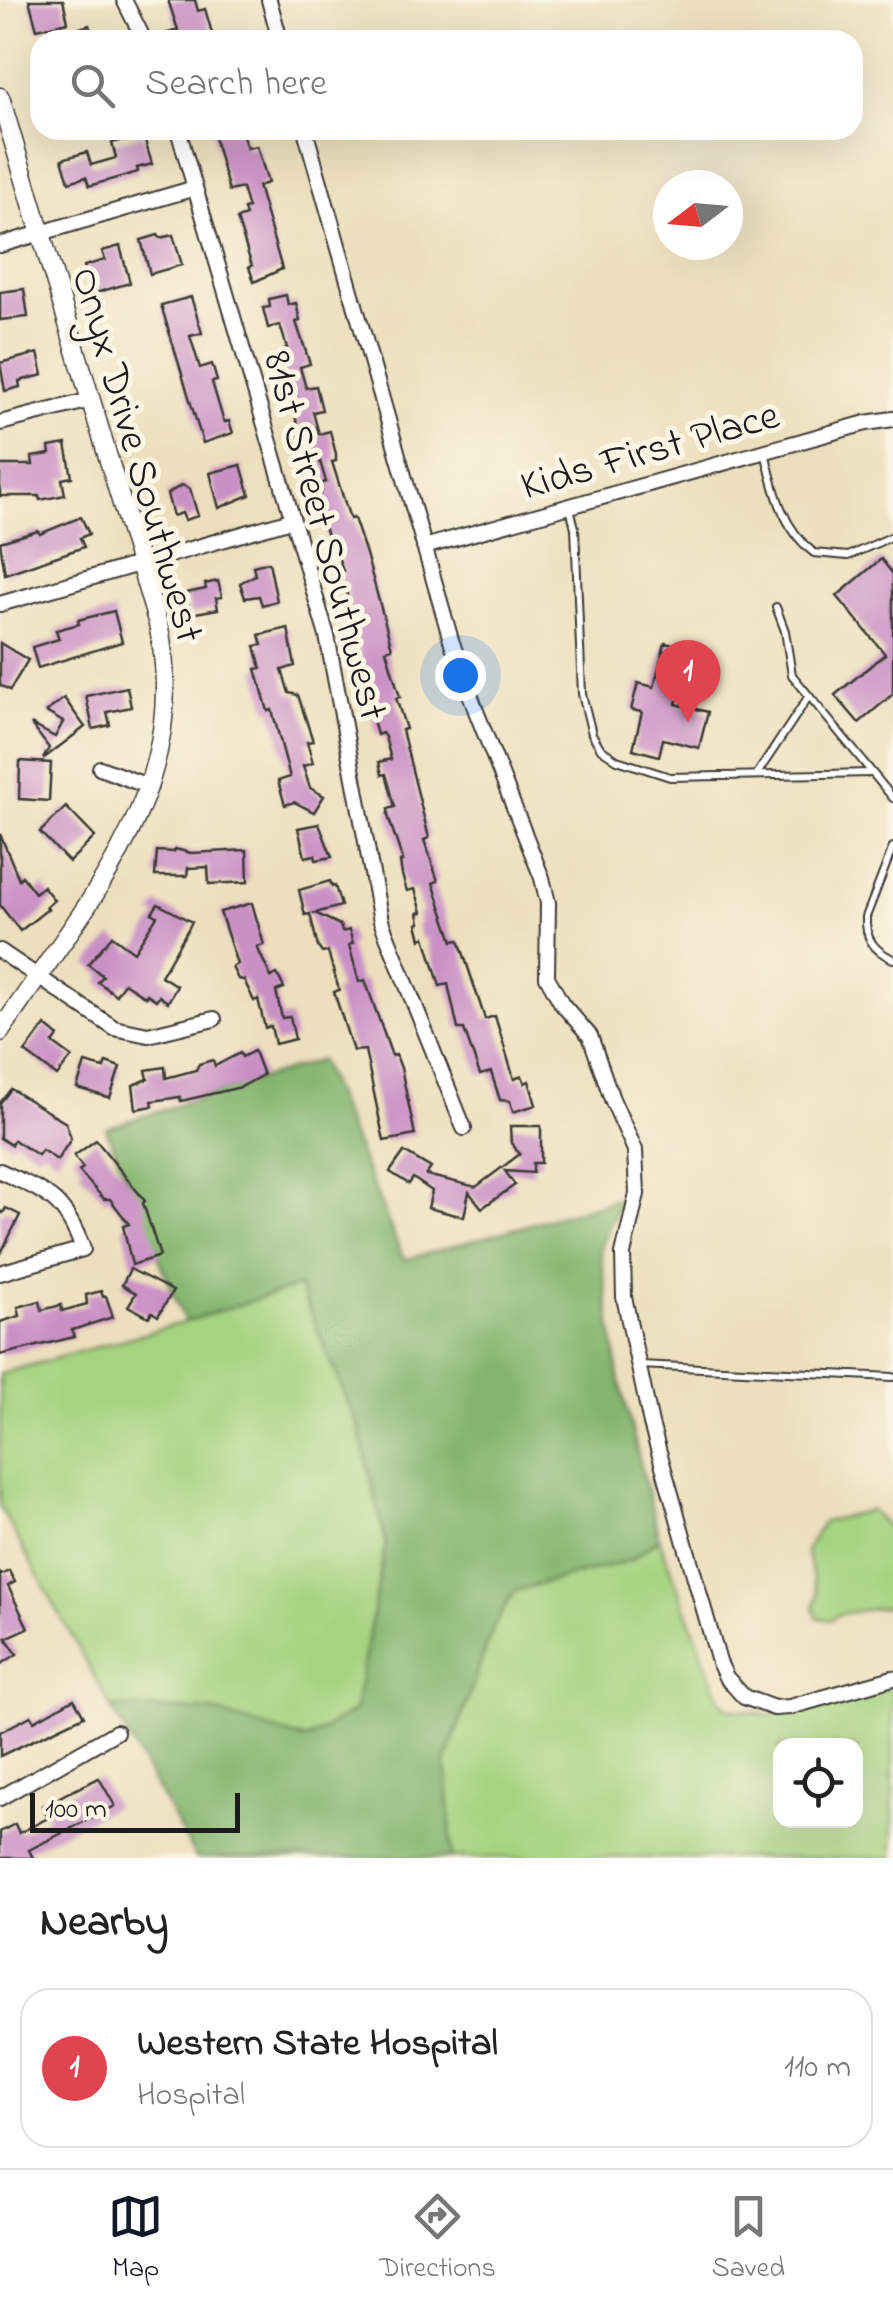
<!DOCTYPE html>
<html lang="en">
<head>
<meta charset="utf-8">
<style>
  :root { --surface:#fff; --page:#f6f6f6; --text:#222; --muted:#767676; --line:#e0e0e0; --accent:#111827 }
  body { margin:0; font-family:"Indie Flower",sans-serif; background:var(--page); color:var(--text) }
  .controls { position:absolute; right:30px; bottom:30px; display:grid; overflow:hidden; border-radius:20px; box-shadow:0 10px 40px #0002 }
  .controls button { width:90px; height:90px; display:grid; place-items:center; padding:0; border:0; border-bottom:2px solid var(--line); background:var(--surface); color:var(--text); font:50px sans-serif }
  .compass { position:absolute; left:653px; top:170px; width:90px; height:90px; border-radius:50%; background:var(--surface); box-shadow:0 10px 40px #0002; rotate:254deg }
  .scale { position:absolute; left:30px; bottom:25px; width:210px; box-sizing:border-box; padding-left:10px; border:5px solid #1c1c1c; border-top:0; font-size:28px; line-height:35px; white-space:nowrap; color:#1c1c1c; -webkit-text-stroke:8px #fcf5e5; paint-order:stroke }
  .you { position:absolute; left:460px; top:675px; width:35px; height:35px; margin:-25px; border:8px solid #fff; border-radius:50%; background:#1a73e8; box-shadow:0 0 0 15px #1a73e833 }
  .badge { display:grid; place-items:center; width:65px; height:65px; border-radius:50%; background:var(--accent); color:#fff; font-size:32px; font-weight:700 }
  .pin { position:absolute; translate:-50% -82px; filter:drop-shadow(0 2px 5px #0008) }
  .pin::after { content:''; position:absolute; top:52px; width:35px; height:30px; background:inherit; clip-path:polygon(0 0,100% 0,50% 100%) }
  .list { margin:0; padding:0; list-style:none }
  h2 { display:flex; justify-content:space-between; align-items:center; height:130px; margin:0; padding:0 40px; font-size:42px }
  h2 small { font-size:32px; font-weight:400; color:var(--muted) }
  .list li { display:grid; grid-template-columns:65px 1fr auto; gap:30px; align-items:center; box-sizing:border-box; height:160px; margin:0 20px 20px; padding:0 20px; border:2px solid var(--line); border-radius:30px }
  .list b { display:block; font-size:38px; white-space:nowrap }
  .list p { margin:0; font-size:32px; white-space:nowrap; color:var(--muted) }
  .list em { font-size:32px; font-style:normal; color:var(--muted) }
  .icon { flex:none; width:55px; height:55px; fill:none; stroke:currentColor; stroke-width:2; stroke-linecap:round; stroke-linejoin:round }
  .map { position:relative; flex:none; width:893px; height:1858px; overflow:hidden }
  .search { position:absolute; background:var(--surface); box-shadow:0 10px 40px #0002; left:30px; right:30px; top:30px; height:110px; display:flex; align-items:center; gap:25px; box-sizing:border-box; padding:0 35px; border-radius:30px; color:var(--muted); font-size:38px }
  .sheet { height:310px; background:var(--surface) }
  nav { display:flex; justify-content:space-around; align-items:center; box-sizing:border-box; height:140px; border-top:2px solid var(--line); background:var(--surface); font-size:28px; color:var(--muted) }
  nav a { display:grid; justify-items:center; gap:5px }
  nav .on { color:var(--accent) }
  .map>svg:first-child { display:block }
  .green { fill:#a6d380; stroke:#61784e; stroke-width:2.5; fill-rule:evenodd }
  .forest { fill:#84b56e; stroke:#506845; stroke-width:2.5 }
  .building { fill:#c990c5 }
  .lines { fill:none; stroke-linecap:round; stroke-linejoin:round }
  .service-casing { stroke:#3b3934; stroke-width:10 }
  .minor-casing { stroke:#3b3934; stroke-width:18 }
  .tertiary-casing { stroke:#3b3934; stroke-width:21 }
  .service { stroke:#fff; stroke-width:6 }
  .minor { stroke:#fff; stroke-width:14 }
  .tertiary { stroke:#fff; stroke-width:18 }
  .labels { text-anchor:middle; stroke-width:10; stroke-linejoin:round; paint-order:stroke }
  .street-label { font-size:42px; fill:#1c1c1c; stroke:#fcf5e5 }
</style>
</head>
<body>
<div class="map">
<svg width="893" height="1858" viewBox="0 0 893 1858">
  <rect width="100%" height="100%" fill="#fcf5e5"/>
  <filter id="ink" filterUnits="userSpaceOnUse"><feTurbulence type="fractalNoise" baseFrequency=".01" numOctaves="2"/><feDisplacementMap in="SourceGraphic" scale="20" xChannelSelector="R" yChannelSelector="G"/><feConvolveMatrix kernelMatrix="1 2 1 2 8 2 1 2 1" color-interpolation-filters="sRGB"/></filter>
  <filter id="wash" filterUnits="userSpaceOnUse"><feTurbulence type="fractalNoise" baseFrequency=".0048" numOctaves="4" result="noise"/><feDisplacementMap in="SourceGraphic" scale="40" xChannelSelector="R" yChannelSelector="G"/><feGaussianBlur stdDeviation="2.25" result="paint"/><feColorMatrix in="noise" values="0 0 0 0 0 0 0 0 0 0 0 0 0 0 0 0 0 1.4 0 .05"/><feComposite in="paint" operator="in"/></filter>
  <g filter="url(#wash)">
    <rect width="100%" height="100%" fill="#eddfbd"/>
    <g class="green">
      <polygon points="299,1285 359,1428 386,1542 355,1710 306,1740 212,1711 111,1707 0,1507 0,1374 185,1322"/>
      <polygon points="870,1510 893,1533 893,1606 839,1614 830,1620 817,1618 814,1607 817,1594 806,1551 823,1522"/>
      <path d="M659 1538 720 1700 728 1708 772 1715 893 1687V1858H452L446 1761 493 1628 514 1591 631 1560ZM780 1746H856V1820H780Z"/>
    </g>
    <polygon class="forest" points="320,1060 404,1260 622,1198 600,1248 619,1378 659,1538 631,1560 514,1591 493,1628 446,1761 452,1858 196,1858 111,1707 212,1711 307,1740 355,1710 386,1542 359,1428 299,1286 185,1322 106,1128"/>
    <g id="blocks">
      <g class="building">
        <polygon points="29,0 63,0 68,22 37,29"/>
        <polygon points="168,0 195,0 198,11 205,9 214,40 156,40 155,37 178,30"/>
        <polygon points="89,25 94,40 51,40 50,38"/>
        <polygon points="212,130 241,130 247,148 257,146 268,183 258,186 282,269 254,282 249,267 252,266 237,219 246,216 244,209 248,208 242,188 229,191"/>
        <polygon points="143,134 152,164 137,168 138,172 89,186 86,177 69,182 62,159 87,152 91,165 116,158 112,143"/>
        <polygon points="158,235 160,238 173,235 182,265 150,274 141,240"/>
        <polygon points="120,246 130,283 92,294 84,266 105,260 102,251"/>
        <polygon points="24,289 28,317 0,320 0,292"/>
        <polygon points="286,295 288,305 296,303 300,321 296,322 310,364 300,367 306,388 316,386 322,410 313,412 319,434 330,431 336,454 336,461 332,462 350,519 354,518 366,554 392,648 386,650 400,697 396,698 406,729 402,730 429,838 424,840 438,881 433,883 453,941 459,940 485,1019 495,1016 514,1079 522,1076 525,1083 529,1081 536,1105 513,1112 510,1101 500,1100 491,1072 480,1075 464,1029 458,1029 448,984 440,986 425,937 421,939 417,924 420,923 418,913 422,912 415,889 407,891 402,875 400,862 403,861 388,816 388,809 395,807 386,774 382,775 379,762 391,759 385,737 382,733 377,735 366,693 370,688 350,620 354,619 344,584 341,585 338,573 343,571 333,542 331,538 328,539 315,500 322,491 320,484 326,482 319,458 315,459 312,451 303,453 298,436 301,435 277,359 286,357 284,349 287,348 280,325 268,328 263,308 270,307 269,299"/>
        <polygon points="191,297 202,333 190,336 200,368 212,364 217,381 212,382 223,419 225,422 229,421 233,433 203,443 161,305"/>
        <polygon points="38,353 43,375 19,381 20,387 5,391 0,363"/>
        <polygon points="66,444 72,477 62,479 65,495 40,500 39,496 0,496 0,465 33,465 32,457 50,454 49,447"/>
        <polygon points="241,465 250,495 219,508 210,473"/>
        <polygon points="182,485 190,489 198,516 185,520 182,513 173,516 167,494"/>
        <polygon points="81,517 89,534 80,538 84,547 5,574 0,542 38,531 40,534"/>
        <polygon points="881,559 893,574 893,694 859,723 835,695 885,654 837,596"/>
        <polygon points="269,562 277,601 262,605 259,596 245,598 240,583 255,575 253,566"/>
        <polygon points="218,581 222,597 216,598 218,609 190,614 186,593 206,589 205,584"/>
        <polygon points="114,611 122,642 38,668 32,647 59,639 56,630 79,624 78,620"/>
        <polygon points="288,628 295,666 282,670 289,693 298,695 313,741 307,742 313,763 303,766 310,788 324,796 314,812 294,802 285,805 278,781 290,777 272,710 268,711 256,669 261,668 255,646 262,645 259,635"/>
        <polygon points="0,643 28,660 10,690 0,685"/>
        <polygon points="665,643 689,649 676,704 708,712 699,748 663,739 659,756 633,749 642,712 631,710 638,683 654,687"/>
        <polygon points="127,687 131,707 107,712 110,725 93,729 86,696"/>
        <polygon points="64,698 85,727 43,759 49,748 31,724 55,737 63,722 46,712"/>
        <polygon points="20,761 51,763 49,801 19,799"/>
        <polygon points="66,807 95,837 69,862 40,832"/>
        <polygon points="319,824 332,857 316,860 315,855 305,857 298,828"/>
        <polygon points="0,834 19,879 22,876 35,893 43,886 54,900 46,907 48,909 20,931 0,905"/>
        <polygon points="175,849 191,853 247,850 248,882 209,884 208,867 188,868 187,876 155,876 157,851 174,852"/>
        <polygon points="330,881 332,887 335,886 341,906 315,913 340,925 342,932 349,930 353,943 349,945 359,982 365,980 392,1056 396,1055 401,1068 415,1135 384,1141 365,1050 353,1051 334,992 339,990 328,952 322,953 318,947 310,914 305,915 299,890"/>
        <polygon points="252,903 264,945 257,947 271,977 277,974 284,988 276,991 282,1018 290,1017 295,1039 275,1044 271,1026 265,1028 258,999 254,1001 244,980 238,979 232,967 237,964 220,912"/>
        <polygon points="158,904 192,922 161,976 177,986 168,1002 159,996 156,1000 147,994 146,997 124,983 116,995 98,982 103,976 88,964 112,936 134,952 157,916 152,913"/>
        <polygon points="45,1025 58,1036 53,1043 72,1057 57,1076 25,1052"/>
        <polygon points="254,1051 263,1075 241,1087 181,1101 180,1097 152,1101 153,1106 136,1109 133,1085 148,1079 146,1070 165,1067 166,1078 196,1070 199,1064 213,1060 215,1066 240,1053 242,1057"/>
        <polygon points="106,1062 120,1067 110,1098 77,1088 85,1063 104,1068"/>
        <polygon points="11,1089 66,1123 71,1139 57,1160 42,1150 38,1155 14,1140 11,1145 0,1138 0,1103"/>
        <polygon points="510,1126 541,1126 541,1163 533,1163 533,1173 505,1171 515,1185 482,1208 469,1192 464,1217 428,1208 432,1191 413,1178 409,1184 390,1172 404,1152 431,1168 426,1175 476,1187 520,1154 511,1143"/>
        <polygon points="96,1140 145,1201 143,1203 160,1256 132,1265 123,1226 129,1224 110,1199 104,1199 79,1171 83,1168 74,1156"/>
        <polygon points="6,1208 20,1215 0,1255 0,1211 3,1213"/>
        <polygon points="130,1269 173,1291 158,1316 152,1312 149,1317 128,1306 136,1293 122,1285"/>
        <polygon points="101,1291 103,1297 106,1296 113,1317 72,1330 74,1337 0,1355 0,1322 20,1316 18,1307 40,1301 42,1310 61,1305 62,1311 87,1304 86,1295"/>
        <polygon points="9,1571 15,1582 8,1586 28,1628 6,1638 17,1654 0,1665 0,1572 1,1575"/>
        <polygon points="74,1699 84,1716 0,1756 0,1732 31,1716 34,1721"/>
        <polygon points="99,1778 115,1806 29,1850 33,1858 0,1858 0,1832 15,1824 19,1833 48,1818 42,1806"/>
      </g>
    </g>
  </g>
  <g filter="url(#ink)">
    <use href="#blocks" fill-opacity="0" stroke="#3b3934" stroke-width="2.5"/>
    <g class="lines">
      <g class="service-casing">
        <g id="service">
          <path d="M765 452C774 490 782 528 814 553L848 556 893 536"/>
          <polyline points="570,508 575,528 582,694 592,734 601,749 617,760 670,777 872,773"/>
          <polyline points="776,607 785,631 792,675 893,798"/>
          <polyline points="757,774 809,696"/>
          <path d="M893 847 866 917C865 938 873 950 893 959"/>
          <polyline points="640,1365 893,1377"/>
        </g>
      </g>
      <g class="minor-casing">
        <g id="minor">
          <polyline points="124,0 144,40"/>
          <polyline points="269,0 280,40"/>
          <polyline points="178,130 327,636 381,921 464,1128"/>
          <polyline points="305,130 451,640 476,711 542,878 548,903 547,977 562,1004 590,1036 612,1099 635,1150 637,1194 623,1254 624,1297 651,1424 719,1662 726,1677 744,1697 774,1708 790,1707 893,1678"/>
          <polyline points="0,245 195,188"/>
          <polyline points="0,423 91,400"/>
          <polyline points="424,547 866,423 893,419"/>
          <polyline points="0,604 291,520"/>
          <polyline points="100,768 150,787"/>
          <polyline points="0,951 114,1028 148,1035 214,1019"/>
          <path d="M0 1171C47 1193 64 1197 83 1249L0 1273"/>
          <polyline points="0,1798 116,1732"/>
        </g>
      </g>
      <g class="tertiary-casing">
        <path id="tertiary" d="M0 97 158 624C194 790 85 904 0 1032"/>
      </g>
      <use href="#service" class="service"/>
      <use href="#minor" class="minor"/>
      <use href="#tertiary" class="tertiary"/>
    </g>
  </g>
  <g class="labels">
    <g class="street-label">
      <text transform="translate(649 448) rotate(-16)" y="15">Kids First Place</text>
      <text transform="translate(140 454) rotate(74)" y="15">Onyx Drive Southwest</text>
      <text transform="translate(328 535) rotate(75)" y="15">81st Street Southwest</text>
    </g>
  </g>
</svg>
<div class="controls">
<button><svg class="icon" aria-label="locate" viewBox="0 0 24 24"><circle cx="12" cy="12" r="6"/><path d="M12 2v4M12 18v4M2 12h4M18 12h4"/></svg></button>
</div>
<svg class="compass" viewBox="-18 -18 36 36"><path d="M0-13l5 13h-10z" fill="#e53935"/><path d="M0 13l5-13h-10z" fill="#767676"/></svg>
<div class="scale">100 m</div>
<div class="you"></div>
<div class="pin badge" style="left:688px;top:722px;background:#e0444e">1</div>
<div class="search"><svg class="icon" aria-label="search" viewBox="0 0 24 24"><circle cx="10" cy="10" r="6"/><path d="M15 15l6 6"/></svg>Search here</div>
</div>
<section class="sheet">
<h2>Nearby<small></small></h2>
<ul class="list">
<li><span class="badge" style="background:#e0444e">1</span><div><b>Western State Hospital</b><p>Hospital</p></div><em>110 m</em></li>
</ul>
</section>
<nav>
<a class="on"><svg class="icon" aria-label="map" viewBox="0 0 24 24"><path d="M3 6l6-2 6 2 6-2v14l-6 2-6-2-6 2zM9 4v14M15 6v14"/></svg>Map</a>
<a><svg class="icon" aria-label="directions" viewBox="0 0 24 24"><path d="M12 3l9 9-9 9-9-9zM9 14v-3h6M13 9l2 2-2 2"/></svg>Directions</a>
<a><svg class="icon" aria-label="saved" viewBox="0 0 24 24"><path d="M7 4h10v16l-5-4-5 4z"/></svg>Saved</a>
</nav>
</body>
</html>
